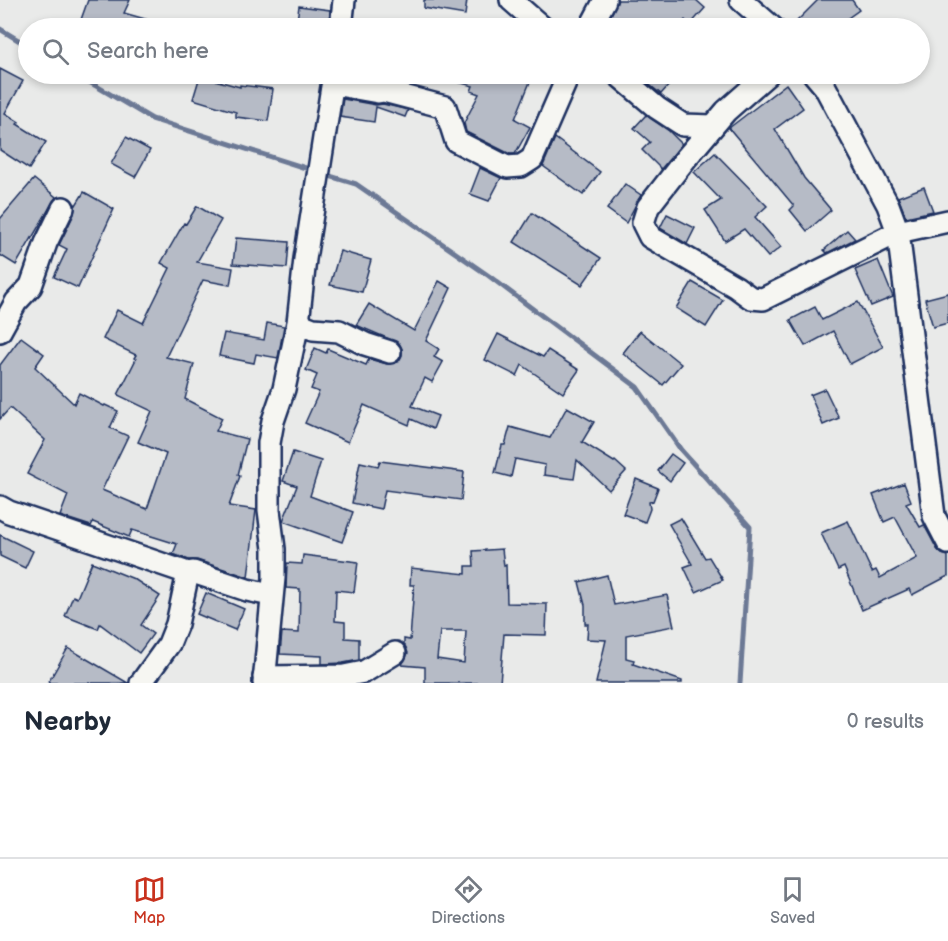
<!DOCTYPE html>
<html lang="en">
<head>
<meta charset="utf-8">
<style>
  :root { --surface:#fff; --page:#f2f2f3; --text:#1f2937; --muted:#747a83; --line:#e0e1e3; --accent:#c8321e }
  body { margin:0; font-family:"Balsamiq Sans",sans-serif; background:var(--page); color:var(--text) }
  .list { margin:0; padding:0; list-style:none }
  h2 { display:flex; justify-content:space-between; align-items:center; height:78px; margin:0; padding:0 24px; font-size:26px }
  h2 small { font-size:20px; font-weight:400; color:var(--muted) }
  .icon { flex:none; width:33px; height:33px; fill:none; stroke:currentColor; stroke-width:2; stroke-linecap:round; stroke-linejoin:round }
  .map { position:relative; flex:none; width:948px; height:683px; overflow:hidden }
  .search { position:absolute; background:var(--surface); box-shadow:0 3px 9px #0003; left:18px; right:18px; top:18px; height:66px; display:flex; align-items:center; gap:15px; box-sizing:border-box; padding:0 21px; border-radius:33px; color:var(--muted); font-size:22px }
  .sheet { height:174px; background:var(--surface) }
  nav { display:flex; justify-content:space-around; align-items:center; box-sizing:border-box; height:84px; border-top:2px solid var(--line); background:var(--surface); font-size:16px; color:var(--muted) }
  nav a { display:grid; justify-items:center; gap:3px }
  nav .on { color:var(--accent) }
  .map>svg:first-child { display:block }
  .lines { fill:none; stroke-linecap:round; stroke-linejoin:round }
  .stream { stroke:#6c7995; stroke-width:5 }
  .building { fill:#b6bbc6; stroke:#1b2f5e; stroke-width:1.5; fill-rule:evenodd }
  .minor-casing { stroke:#1b2f5e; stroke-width:26 }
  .minor { stroke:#f6f6f2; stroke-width:21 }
</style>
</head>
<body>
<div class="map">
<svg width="948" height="683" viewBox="0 0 948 683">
  <rect width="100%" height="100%" fill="#e9eae9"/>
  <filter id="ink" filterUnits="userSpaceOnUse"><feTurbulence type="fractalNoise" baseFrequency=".0167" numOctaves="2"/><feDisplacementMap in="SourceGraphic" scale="12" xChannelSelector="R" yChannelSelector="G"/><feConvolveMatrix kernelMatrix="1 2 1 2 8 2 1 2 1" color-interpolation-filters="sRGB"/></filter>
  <g filter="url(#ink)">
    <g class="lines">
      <g class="stream">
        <polyline points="0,29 28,46"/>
        <polyline points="76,74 152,119 315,171"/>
        <polyline points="323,174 356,184 489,276 637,387 681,450 750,527 740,683"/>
      </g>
    </g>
    <g class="building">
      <polygon points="88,0 130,0 124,13 163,24 163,28 78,28"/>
      <polygon points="424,0 467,0 465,15 424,8"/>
      <polygon points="618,0 696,0 705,8 690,25 685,20 678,28 623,28 609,19"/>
      <polygon points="818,0 852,0 859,10 838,25 835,21 828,28 790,28"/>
      <polygon points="299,6 330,10 329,28 296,28"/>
      <polygon points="0,69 23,81 5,113 19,122 17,124 46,142 29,169 0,150"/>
      <polygon points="442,74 523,74 521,78 530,82 515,119 530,127 515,154 510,154 466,132 464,123 479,94 471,91 473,86 442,78"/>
      <polygon points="644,74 679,74 661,94 641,78"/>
      <polygon points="200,76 240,87 240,85 273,89 268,121 236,117 236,112 193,99"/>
      <polygon points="786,84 803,108 775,129 804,178 831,210 807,231 790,210 794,206 729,128"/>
      <polygon points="343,99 376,105 383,104 408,110 405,117 376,107 374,122 340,117"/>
      <polygon points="646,115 669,131 682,144 661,169 642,150 650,142 634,128"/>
      <polygon points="126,137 150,150 135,177 111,164"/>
      <polygon points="555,138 600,172 583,195 543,166"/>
      <polygon points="715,153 767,206 755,217 781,247 768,257 744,229 725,241 705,210 721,200 694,172"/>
      <polygon points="480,168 501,178 489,201 470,194"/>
      <polygon points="34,179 56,197 16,265 0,255 0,219"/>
      <polygon points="625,184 641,195 626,223 607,209"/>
      <polygon points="924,187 933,211 906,217 898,197"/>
      <polygon points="84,192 114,209 78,288 54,277 67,249 59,245 74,214 75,204 76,205"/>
      <polygon points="197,206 221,220 197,262 233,268 230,285 203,280 166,357 194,364 185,399 222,418 216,431 247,439 238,475 240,476 229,506 256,510 248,577 197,560 189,560 173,554 177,544 132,530 129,537 93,522 91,526 60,516 68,495 27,474 45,440 10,408 0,419 0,365 21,337 44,354 35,367 74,404 79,393 104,406 105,405 118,411 110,428 128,436 102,490 147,509 166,454 138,442 152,411 118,395 136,359 134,358 136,355 103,339 117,310 143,323 170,268 161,263 184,223 186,224"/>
      <polygon points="532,213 601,258 582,285 514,242"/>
      <polygon points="667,214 695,228 687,244 660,228"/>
      <polygon points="847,230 855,239 827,253 824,250"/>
      <polygon points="236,238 289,242 287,268 233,264"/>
      <polygon points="340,251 371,260 362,292 330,285"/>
      <polygon points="878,260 893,297 871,306 855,270"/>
      <polygon points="439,281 451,288 426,341 439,349 434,357 443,362 432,382 425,378 412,406 438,416 433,429 411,419 409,425 364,405 348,442 305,423 319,392 311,389 317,375 306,370 315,348 326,353 328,349 366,365 369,359 387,364 398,362 402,355 402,349 399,343 356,325 369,304 414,331"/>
      <polygon points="692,282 723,300 706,327 676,308"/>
      <polygon points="948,293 948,323 933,327 925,299"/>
      <polygon points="858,302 883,347 850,364 833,331 805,346 790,320 815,307 822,320"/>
      <polygon points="267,323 284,326 278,358 256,354 254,363 219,356 224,333 264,340"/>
      <polygon points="640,331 681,364 663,385 623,353"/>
      <polygon points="498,334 543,357 548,350 579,370 563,393 522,365 517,376 485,360"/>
      <polygon points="825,389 839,418 823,425 810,395"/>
      <polygon points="567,407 594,422 582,442 614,462 615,461 626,471 609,490 577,460 574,479 544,475 545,465 515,459 511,477 495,473 502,445 505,445 510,427 550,438"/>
      <polygon points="293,452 321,461 310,496 353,512 342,542 283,521 297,486 283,481"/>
      <polygon points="671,454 683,463 670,481 658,471"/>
      <polygon points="380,461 464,472 461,500 385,490 381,509 352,503 360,462 378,466"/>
      <polygon points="636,479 658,488 653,501 649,502 650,509 645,522 623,514"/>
      <polygon points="904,483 911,501 906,503 920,527 924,525 937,549 942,554 948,556 948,576 912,595 909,589 862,610 844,567 838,570 821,533 848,521 872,572 876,570 880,578 917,558 895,517 884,522 873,495"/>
      <polygon points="681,518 705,558 709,557 723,580 696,592 684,567 692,564 669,524"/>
      <polygon points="0,535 33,551 25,568 0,556"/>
      <path d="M502 549 504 566 506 565 507 603 547 604 546 635 504 634 500 683H425V667L402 665 408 653 404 644V639L410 640 414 585H410L411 568 466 574V566H474L473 551ZM440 631H466L464 663 437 659Z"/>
      <polygon points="303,555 358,562 354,592 336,590 335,621 345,622 345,638 359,639 359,660 343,663 322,664 322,656 280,654 282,632 299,633 300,589 286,588 287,563 302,564"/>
      <polygon points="92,562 134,579 160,596 141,625 153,634 139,653 100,624 98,629 65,616 73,596 77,598"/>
      <polygon points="607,575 614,605 667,595 674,626 626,635 626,658 634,660 633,664 682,681 682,683 596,683 606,640 587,639 588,624 585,624 585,605 579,582"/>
      <polygon points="206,593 244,609 235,630 197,614"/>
      <polygon points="68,648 128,683 48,683"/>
    </g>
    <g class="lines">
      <g class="minor-casing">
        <g id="minor">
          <polyline points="511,0 543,28"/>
          <polyline points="741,0 773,28"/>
          <polyline points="341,28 344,0"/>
          <polyline points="590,28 605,0"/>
          <polyline points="617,74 657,108 683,125 713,126"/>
          <polyline points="768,74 726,111 687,157 648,207 643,223 650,237 736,287 751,298 763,299 898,232 948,221"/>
          <polyline points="814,74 825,87 888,205 898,232 934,516 948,543"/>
          <polyline points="333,84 378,92 384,91 445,107 456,141 507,167 521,166 532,159 569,74"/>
          <polyline points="298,323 313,329 339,331 365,344 390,352"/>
          <polyline points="0,331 16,302 31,286 46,243 63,208"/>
          <polyline points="0,507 9,512 188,573 193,572 247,590 271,595"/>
          <polyline points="264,677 344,676 364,672 395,653"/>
          <polyline points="141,683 169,644 177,624 188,573"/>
          <polyline points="264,683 274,578 274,549 269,510 269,443 273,421 284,389 298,323 305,259 334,74"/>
        </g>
      </g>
      <use href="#minor" class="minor"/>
    </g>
  </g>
</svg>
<div class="search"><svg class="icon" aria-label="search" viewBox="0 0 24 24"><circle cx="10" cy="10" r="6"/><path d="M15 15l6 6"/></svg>Search here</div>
</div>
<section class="sheet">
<h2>Nearby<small>0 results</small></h2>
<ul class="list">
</ul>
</section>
<nav>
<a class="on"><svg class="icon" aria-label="map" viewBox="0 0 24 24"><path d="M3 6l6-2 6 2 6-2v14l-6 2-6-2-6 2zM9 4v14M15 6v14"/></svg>Map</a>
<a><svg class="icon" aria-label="directions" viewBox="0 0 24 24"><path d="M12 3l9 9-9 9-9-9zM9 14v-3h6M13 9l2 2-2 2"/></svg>Directions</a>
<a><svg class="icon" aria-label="saved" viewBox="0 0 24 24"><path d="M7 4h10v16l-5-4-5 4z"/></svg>Saved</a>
</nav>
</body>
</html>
